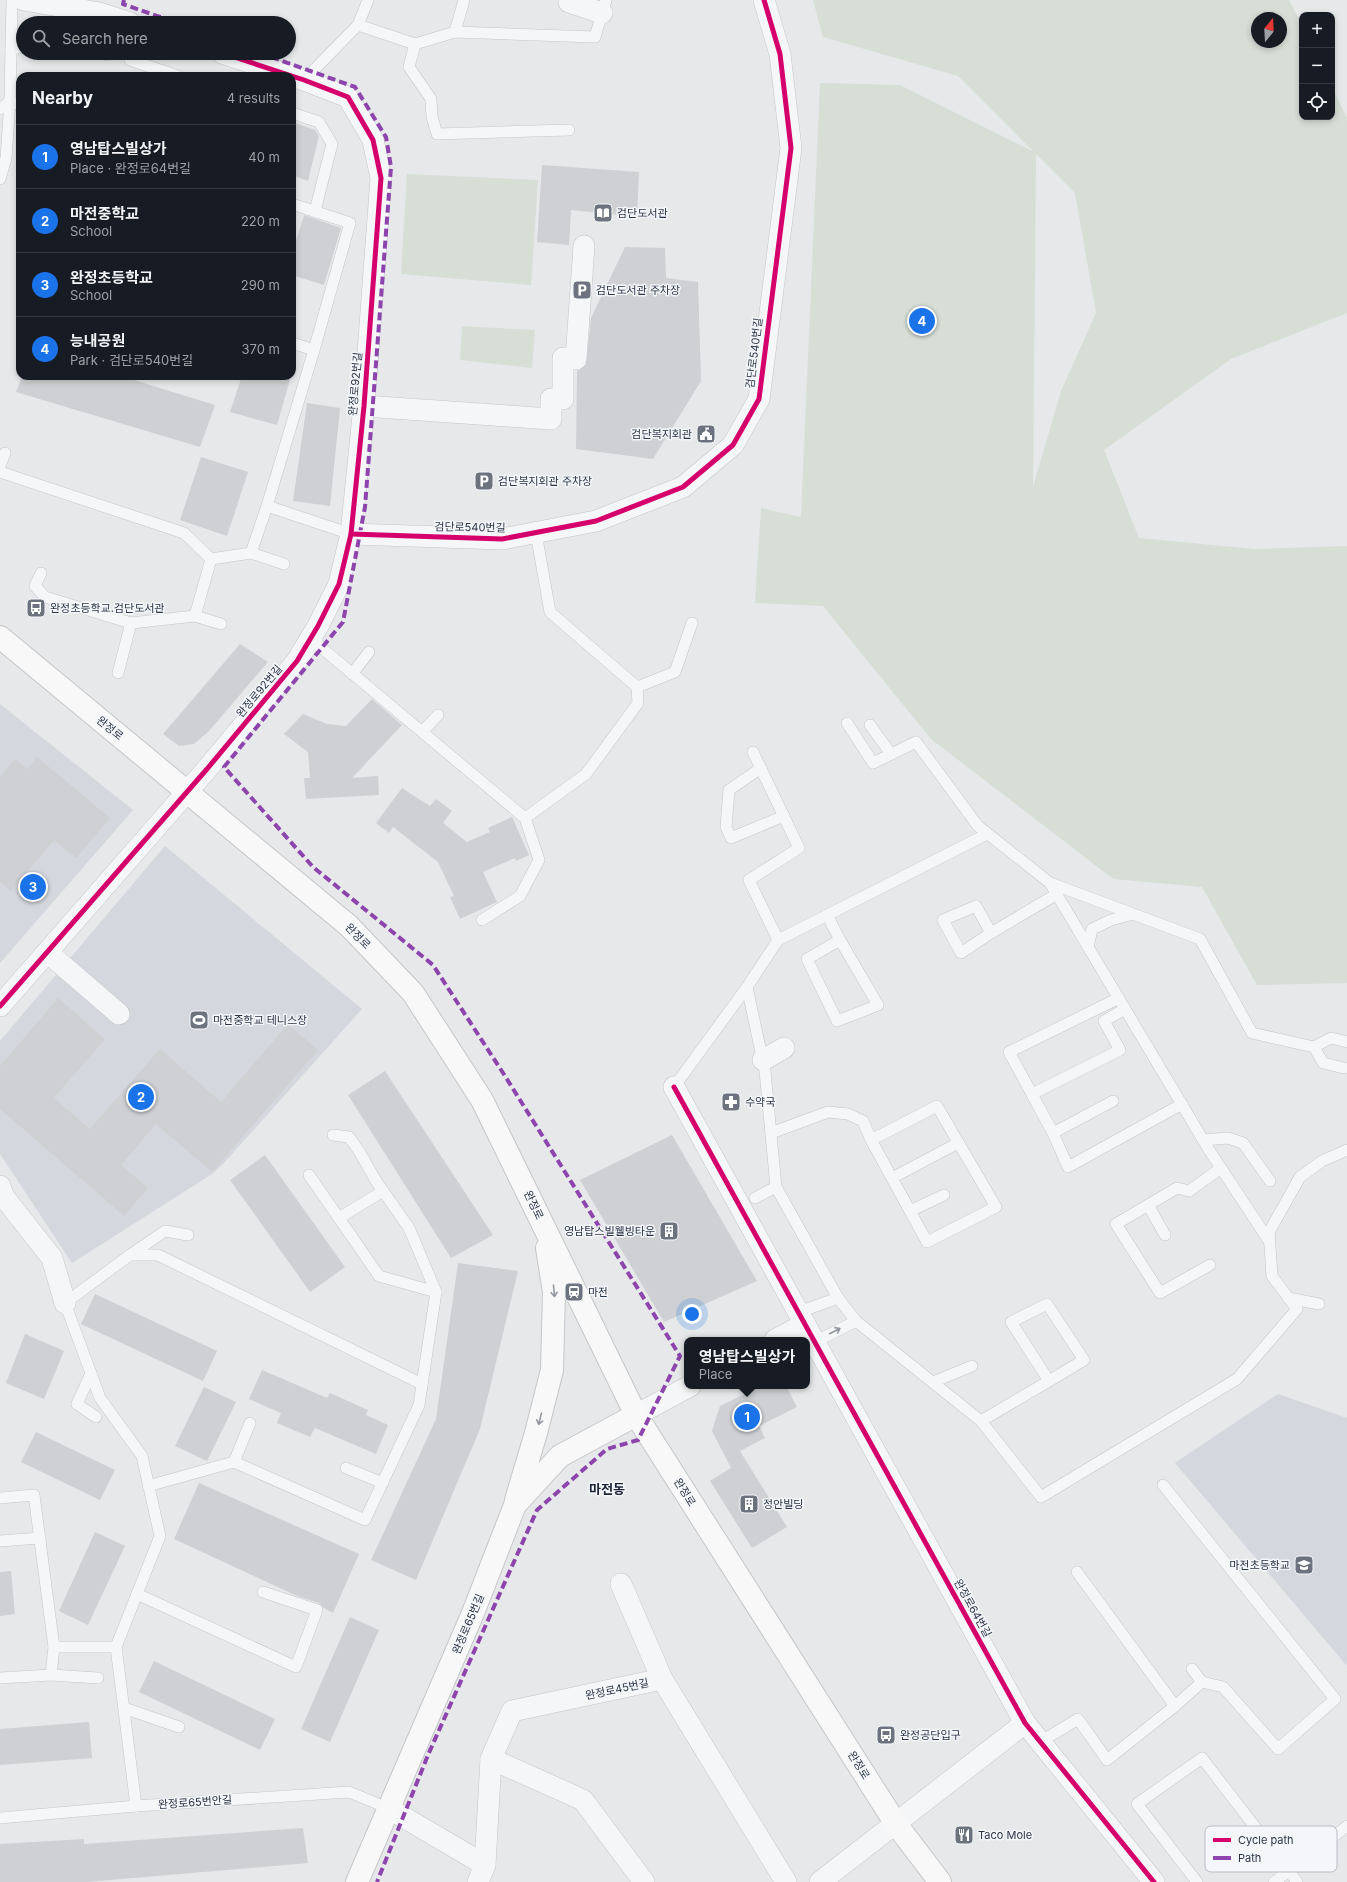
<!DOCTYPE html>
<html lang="en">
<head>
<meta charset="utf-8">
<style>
  :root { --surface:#171b24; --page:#242831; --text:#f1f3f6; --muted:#9ea1a6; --line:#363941; --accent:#1a73e8 }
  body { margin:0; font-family:Inter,"Noto Sans KR",sans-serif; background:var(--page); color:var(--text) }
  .controls { position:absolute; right:12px; top:12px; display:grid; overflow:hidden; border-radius:8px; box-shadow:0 2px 6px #0003 }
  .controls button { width:36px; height:36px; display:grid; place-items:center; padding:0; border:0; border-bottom:1px solid var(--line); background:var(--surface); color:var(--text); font:20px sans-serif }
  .compass { position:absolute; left:1251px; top:12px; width:36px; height:36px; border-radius:50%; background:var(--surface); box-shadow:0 2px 6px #0003; rotate:18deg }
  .you { position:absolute; left:692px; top:1314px; width:14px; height:14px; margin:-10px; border:3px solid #fff; border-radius:50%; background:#1a73e8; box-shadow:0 0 0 6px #1a73e833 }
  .badge { display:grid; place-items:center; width:26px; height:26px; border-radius:50%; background:var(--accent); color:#fff; font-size:13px; font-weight:700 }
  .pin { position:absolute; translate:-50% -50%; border:2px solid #fff; box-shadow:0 1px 4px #0006 }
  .popup { position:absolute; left:684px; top:1337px; width:126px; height:52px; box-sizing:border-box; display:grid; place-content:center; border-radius:8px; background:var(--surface); filter:drop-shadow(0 1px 3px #0005); font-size:13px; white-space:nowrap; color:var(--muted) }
  .popup b { font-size:15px; color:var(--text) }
  .popup::after { content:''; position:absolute; left:50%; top:100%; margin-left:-8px; border:8px solid transparent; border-top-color:var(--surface) }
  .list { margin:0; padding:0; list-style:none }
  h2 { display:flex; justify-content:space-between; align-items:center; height:52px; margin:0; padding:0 16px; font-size:17px }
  h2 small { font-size:13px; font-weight:400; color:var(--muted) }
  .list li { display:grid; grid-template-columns:26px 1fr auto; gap:12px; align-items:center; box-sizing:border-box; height:64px; padding:0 16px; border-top:1px solid var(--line) }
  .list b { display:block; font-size:15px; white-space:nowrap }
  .list p { margin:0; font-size:13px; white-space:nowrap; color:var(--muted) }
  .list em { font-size:13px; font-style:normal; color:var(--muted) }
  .icon { flex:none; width:22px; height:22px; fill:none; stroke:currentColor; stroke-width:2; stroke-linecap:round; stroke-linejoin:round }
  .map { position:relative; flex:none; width:1347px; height:1882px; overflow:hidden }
  .search { position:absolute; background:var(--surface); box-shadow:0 2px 6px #0003; left:16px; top:16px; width:280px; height:44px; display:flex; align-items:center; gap:10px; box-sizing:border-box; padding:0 14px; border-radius:22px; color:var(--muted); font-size:15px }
  .panel { position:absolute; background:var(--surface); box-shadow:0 2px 6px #0003; left:16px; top:72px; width:280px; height:308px; border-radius:12px }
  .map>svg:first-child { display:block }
  .built { fill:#d4d7dd }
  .green { fill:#d6ded6; fill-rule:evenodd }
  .building { fill:#ced0d3 }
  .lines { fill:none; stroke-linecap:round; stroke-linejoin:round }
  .lane-casing { stroke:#c4c6c8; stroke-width:12 }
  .street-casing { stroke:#c4c6c8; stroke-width:22 }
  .secondary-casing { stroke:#c4c6c8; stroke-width:24 }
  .lane { stroke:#f5f6f7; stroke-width:11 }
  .street { stroke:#f5f6f7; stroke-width:21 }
  .secondary { stroke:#f8f8f8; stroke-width:22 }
  .quiet { stroke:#8e44ad; stroke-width:4; stroke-dasharray:8 4; stroke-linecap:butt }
  .cycleway-casing { stroke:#f4f6f9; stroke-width:8 }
  .cycleway { stroke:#d6006c; stroke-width:5 }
  .oneway { stroke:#92969e }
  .oneway2 { stroke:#90959e }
  .labels { text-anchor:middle; stroke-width:3; stroke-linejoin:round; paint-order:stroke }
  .poi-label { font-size:11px; fill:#2b3445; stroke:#f4f6f9; text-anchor:start }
  .street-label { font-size:11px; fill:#2b3445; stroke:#f4f6f9 }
  .quarter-label { font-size:13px; font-weight:bold; fill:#1d2536; stroke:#f4f6f9 }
  .key { fill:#f4f6f9; stroke:#b8bcc3; stroke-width:1 }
  .key-label { font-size:11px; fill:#2b3445 }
</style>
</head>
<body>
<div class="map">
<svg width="1347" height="1882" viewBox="0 0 1347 1882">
  <rect width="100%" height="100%" fill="#e6e8ea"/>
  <g class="built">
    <polygon points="0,704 133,810 0,963"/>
    <polygon points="165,846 362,1009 223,1164 212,1174 72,1263 0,1154 0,1041"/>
    <polygon points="1278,1394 1347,1418 1347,1666 1175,1463"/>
  </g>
  <g class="green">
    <path d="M813 0H1289L1302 25V117H1332V87L1347 118V313L1231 359 1104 450 1139 538 1254 549 1347 546V983L1257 985 1202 887 1114 879 1108 875 931 739 823 606 755 603 761 508 801 517 820 83 900 85 1034 152 958 76 823 37ZM1257 18H1281V42H1257ZM1036 154 1075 193 1096 313 1061 391 1033 487Z"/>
    <polygon points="407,174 538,180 531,285 401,274"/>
    <polygon points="462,326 535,330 532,368 460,360"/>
  </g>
  <g class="building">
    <polygon points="292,122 315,130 319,136 308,181 292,175"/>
    <polygon points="542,165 639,172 637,217 571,210 569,245 537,242"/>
    <polygon points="304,215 341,228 324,285 292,275 292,254"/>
    <polygon points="625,247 665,248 666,278 698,282 701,381 653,459 576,449 577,371 586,365 591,318"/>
    <polygon points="22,376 121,376 215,405 200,447 16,392"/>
    <polygon points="242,376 291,376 277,425 230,412"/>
    <polygon points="307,403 340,408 330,506 293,501"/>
    <polygon points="201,457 248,472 227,536 180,520"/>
    <polygon points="240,644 268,662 209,731 194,744 179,746 163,734"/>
    <polygon points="372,699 402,725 352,778 378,776 379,795 306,799 304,778 310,778 308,752 284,734 303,714 327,724 346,726"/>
    <polygon points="37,757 110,818 76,858 54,840 11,891 0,882 0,777 15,759 27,769"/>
    <polygon points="402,788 430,806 436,799 452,811 443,823 467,842 490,832 488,828 512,817 529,855 516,861 515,858 483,872 497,902 460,919 450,897 454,896 438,862 393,827 389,833 376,823"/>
    <polygon points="58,998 105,1039 54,1098 90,1129 160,1049 221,1102 288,1024 318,1050 212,1172 156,1124 121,1165 148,1188 124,1216 0,1109 0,1066"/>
    <polygon points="385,1071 493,1235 451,1258 348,1095"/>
    <polygon points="672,1135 757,1281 664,1322 580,1180"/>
    <polygon points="265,1155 345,1267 310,1292 230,1180"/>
    <polygon points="458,1263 518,1271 480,1429 416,1580 371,1560 436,1419"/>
    <polygon points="95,1294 217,1351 203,1381 81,1324"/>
    <polygon points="25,1334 64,1351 44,1399 6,1383"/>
    <polygon points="262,1370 327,1398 330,1393 368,1410 366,1415 388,1425 376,1454 315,1428 310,1437 277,1423 281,1413 249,1399"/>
    <polygon points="761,1386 786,1386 797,1407 759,1426 765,1438 740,1451 787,1527 752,1548 710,1481 731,1468 712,1431 720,1406"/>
    <polygon points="204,1387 236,1402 207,1461 175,1446"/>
    <polygon points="36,1432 115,1470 100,1500 21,1462"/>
    <polygon points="199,1483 359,1554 333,1613 324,1608 319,1603 297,1596 174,1539"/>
    <polygon points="95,1532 125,1546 88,1625 59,1611"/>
    <polygon points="11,1571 15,1614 0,1616 0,1572"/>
    <polygon points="350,1617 379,1630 330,1742 301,1729"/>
    <polygon points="154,1661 275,1719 260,1750 139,1692"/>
    <polygon points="89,1722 92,1758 0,1765 0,1729"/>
    <polygon points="303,1828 308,1863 87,1882 0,1882 0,1844 84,1839 84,1844"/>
  </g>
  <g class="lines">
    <g class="lane-casing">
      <g id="lane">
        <polyline points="358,25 415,44 409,67 431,99 432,117 437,134 569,130"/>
        <polyline points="455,32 464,0"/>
        <polyline points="415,44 455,32 595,37 606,0"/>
        <polyline points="11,50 23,46"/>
        <polyline points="101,53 107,55"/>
        <polyline points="130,60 178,76"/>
        <polyline points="304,80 358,25 368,0"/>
        <polyline points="0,109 10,101 20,105"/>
        <polyline points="292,113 319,122 332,144 315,211"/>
        <polyline points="0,179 6,158 10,101 12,0"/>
        <polyline points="292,204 350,223 314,350"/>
        <polyline points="292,343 314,350 267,506 351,534"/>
        <polyline points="0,466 5,453"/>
        <polyline points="0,472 184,533 211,559"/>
        <polyline points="267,506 251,553 284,564"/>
        <polyline points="41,573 35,586 45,597 131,623 195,616 211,559 251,553"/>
        <polyline points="195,616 221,624"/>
        <polyline points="311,639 525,818 539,860 520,896 482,920"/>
        <polyline points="118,673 131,623"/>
        <polyline points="352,674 369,652"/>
        <polyline points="637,687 675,672 692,623"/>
        <polyline points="847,723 873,763 916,742 978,826 1050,883 1200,939 1252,1033 1314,1047 1331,1038 1347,1042"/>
        <polyline points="870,725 891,754"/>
        <polyline points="422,732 438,715"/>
        <polyline points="753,752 799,848 749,880 778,940"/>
        <polyline points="761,768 729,790 726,827 731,838 784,816"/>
        <polyline points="525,818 586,774 638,703 637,687 550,612 536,533"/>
        <polyline points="987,834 778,940 747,987 765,1071 776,1187 838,1298 856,1321 981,1421 1041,1497 1237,1379 1297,1309 1272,1276 1269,1232 1300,1177 1322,1161 1347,1150"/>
        <polyline points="1050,883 1209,1150 1269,1241"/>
        <polyline points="827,915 840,940 807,959 837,1021 878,1005 840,940"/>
        <polyline points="991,933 961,953 943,920 976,906 991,933 1057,894"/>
        <polyline points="1088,947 1092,929 1111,920 1133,914"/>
        <polyline points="1119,998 1009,1052 1053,1133 1068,1167 1182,1104"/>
        <polyline points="1314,1047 1323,1063 1344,1068"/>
        <polyline points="674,1087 747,987"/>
        <polyline points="1032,1094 1120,1050 1104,1021 1125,1009"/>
        <polyline points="771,1133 828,1112 848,1114 863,1121 871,1140 937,1106 996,1207 927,1242 871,1140"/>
        <polyline points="1053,1133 1113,1101"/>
        <polyline points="1203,1140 1228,1138 1243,1143 1270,1181"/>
        <polyline points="309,1175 379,1276 436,1292"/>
        <polyline points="892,1178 958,1143"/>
        <polyline points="755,1198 776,1187"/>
        <polyline points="1148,1205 1165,1235"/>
        <polyline points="910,1211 944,1195"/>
        <polyline points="339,1218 383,1191"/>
        <polyline points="130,1255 165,1231 188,1235"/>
        <polyline points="1210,1265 1160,1293 1116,1224 1177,1188 1189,1191 1221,1168"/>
        <polyline points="1288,1298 1319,1304"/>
        <polyline points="799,1312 838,1298"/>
        <polyline points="815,1342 856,1321"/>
        <polyline points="91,1373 77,1404 96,1417"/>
        <polyline points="933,1382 972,1366"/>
        <polyline points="981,1421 1049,1381 1011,1322 1047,1304 1084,1360 1049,1381"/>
        <polyline points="234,1462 365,1520 419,1405 436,1292 409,1228 376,1181 359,1151 349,1137 333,1135"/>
        <polyline points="346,1468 383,1483"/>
        <polyline points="148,1486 234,1462 250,1423"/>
        <polyline points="0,1498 34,1495 54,1647 51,1675 0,1678"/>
        <polyline points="0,1541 40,1538"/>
        <polyline points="1077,1572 1175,1706"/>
        <polyline points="137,1594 296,1667 317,1610 263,1592"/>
        <polyline points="54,1647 116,1647"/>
        <polyline points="1192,1669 1202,1682"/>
        <polyline points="51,1675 98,1678"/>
        <polyline points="124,1708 179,1727"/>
        <polyline points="1040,1742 1078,1719 1107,1760 1175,1706 1202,1682 1223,1687 1278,1749 1335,1699 1163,1485"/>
        <polyline points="136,1806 116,1647 160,1536 142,1456 100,1398 65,1303 130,1255 158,1255 422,1384"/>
        <polyline points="0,1818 136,1806 349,1792 388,1808"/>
        <polyline points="1197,1882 1137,1804 1202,1758 1289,1871 1274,1882"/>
        <polyline points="1297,1882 1289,1871 1347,1826"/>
      </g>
    </g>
    <g class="street-casing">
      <g id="street">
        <polyline points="24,0 99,13 130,23"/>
        <polyline points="569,2 602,13"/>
        <polyline points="364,406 551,419 551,399 563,399 563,358 576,359 584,246"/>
        <polyline points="351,534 502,539 596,521 683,487 733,445 759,399 791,148 780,54 764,0"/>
        <polyline points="47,952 119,1014"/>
        <polyline points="0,1006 207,769 297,661 318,626 339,584 351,534 364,406 381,178 373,140 348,97 304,80 222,53"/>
        <polyline points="763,1060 784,1048"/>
        <polyline points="674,1087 1025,1723 1154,1882"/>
        <polyline points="0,1186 4,1197 52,1258 65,1303"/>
        <polyline points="775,1340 805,1324"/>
        <polyline points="636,1415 690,1386"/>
        <polyline points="621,1584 662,1679 786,1882"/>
        <polyline points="491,1759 583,1800 644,1882"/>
        <polyline points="388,1808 485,1865"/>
        <polyline points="478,1882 485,1865 491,1759 512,1711 662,1679"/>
        <polyline points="820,1882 1025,1723"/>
      </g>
    </g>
    <g class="secondary-casing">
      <g id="secondary">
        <polyline points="0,637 349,926 413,993 482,1100 636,1415 896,1824 940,1882"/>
        <polyline points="516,1500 536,1433 552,1370 554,1292 547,1248"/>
        <polyline points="357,1882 473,1613 515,1505 560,1456 636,1415"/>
      </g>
    </g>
    <use href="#lane" class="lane"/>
    <use href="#street" class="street"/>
    <use href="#secondary" class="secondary"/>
    <g class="quiet">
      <polyline points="124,0 123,4 177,23"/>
      <polyline points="260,53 355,87 386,137 391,167 365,507 343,622 224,767 313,867 433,965 505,1076 680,1356 638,1440 607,1449 537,1510 428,1755 377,1882"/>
    </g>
    <g class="cycleway-casing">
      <g id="cycleway">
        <polyline points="351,534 502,539 596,521 683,487 733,445 759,399 791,148 780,54 764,0"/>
        <polyline points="0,1006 207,769 297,661 318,626 339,584 351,534 364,406 381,178 373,140 348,97 304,80 222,53"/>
        <polyline points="674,1087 1025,1723 1154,1882"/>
      </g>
    </g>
    <use href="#cycleway" class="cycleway"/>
  </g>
  <defs><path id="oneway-shaft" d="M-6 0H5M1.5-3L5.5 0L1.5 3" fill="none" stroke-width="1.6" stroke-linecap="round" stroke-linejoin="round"/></defs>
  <g class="oneway">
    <use href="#oneway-shaft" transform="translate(554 1291) rotate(85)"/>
    <use href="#oneway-shaft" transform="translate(540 1419) rotate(104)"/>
  </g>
  <use class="oneway2" href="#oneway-shaft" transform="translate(835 1331) rotate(-27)"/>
  <defs>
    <g id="library-square" transform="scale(1)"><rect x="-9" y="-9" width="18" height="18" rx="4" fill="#6c737f" stroke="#f4f6f9"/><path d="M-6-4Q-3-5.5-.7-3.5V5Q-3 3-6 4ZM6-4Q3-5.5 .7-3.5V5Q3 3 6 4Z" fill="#fff"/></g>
    <g id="parking-square" transform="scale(1)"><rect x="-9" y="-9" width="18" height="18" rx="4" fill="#6c737f" stroke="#f4f6f9"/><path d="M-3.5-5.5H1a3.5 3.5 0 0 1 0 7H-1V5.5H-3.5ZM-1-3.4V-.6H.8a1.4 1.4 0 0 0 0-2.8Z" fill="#fff"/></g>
    <g id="civic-square" transform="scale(1)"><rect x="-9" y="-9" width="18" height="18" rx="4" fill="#6c737f" stroke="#f4f6f9"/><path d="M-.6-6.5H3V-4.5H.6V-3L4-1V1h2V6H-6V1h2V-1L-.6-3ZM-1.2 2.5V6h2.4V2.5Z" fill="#fff"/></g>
    <g id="bus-square" transform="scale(1)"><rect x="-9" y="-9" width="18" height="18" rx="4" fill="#6c737f" stroke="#f4f6f9"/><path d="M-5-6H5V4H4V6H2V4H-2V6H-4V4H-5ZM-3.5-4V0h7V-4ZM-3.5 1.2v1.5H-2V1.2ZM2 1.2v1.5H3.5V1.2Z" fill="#fff"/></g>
    <g id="stadium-square" transform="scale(1)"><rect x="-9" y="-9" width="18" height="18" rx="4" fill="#6c737f" stroke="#f4f6f9"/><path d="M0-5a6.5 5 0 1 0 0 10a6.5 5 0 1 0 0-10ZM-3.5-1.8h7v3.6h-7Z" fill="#fff"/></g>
    <g id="pharmacy-square" transform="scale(1)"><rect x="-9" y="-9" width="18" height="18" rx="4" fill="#6c737f" stroke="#f4f6f9"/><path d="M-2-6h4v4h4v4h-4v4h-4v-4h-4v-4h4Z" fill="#fff"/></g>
    <g id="building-square" transform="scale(1)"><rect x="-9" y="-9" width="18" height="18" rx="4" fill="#6c737f" stroke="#f4f6f9"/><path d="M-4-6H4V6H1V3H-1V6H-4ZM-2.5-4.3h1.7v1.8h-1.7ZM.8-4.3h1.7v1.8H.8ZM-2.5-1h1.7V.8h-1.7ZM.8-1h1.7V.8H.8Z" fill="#fff"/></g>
    <g id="station-square" transform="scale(1)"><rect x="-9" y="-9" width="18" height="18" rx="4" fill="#6c737f" stroke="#f4f6f9"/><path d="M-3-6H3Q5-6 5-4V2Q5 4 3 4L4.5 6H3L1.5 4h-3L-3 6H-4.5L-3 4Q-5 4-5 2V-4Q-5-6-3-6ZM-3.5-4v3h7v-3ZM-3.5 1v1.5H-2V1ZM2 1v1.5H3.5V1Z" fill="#fff"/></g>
    <g id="school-square" transform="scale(1)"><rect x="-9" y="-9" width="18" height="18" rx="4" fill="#6c737f" stroke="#f4f6f9"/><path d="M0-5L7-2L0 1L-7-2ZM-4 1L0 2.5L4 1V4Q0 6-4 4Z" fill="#fff"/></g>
    <g id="restaurant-square" transform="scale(1)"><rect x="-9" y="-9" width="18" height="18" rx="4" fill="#6c737f" stroke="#f4f6f9"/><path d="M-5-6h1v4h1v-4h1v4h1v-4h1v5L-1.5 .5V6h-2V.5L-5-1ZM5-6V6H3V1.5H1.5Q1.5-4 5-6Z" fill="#fff"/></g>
  </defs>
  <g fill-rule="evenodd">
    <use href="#library-square" x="603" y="213"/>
    <use href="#parking-square" x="582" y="290"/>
    <use href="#civic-square" x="706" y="434"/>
    <use href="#parking-square" x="484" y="481"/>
    <use href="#bus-square" x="36" y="608"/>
    <use href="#stadium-square" x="199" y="1020"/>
    <use href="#pharmacy-square" x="731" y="1102"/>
    <use href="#building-square" x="669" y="1231"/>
    <use href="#station-square" x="574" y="1292"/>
    <use href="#building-square" x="749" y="1504"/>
    <use href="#school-square" x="1304" y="1565"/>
    <use href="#bus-square" x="886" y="1735"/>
    <use href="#restaurant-square" x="964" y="1835"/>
  </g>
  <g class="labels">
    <g class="poi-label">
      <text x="617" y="217">검단도서관</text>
      <text x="596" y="294">검단도서관 주차장</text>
      <text x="692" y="438" text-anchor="end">검단복지회관</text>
      <text x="498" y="485">검단복지회관 주차장</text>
      <text x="50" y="612">완정초등학교.검단도서관</text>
      <text x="213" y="1024">마전중학교 테니스장</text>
      <text x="745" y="1106">수약국</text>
      <text x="655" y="1235" text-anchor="end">영남탑스빌웰빙타운</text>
      <text x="588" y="1296">마전</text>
      <text x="763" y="1508">정안빌딩</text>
      <text x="1290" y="1569" text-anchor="end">마전초등학교</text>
      <text x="900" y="1739">완정공단입구</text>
      <text x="978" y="1839">Taco Mole</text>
    </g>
    <g class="street-label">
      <text transform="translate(754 353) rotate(-83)" y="4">검단로540번길</text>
      <text transform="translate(355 384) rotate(-85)" y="4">완정로92번길</text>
      <text transform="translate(470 527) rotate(1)" y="4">검단로540번길</text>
      <text transform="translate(259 691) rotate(-50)" y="4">완정로92번길</text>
      <text transform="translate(110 728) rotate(39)" y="4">완정로</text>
      <text transform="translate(358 936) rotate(45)" y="4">완정로</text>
      <text transform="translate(534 1205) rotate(64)" y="4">완정로</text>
      <text transform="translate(685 1492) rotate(58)" y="4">완정로</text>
      <text transform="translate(973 1608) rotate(61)" y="4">완정로64번길</text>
      <text transform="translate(468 1624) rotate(-67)" y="4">완정로65번길</text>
      <text transform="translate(617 1689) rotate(-12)" y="4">완정로45번길</text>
      <text transform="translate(859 1765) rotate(58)" y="4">완정로</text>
      <text transform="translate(195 1802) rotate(-4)" y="4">완정로65번안길</text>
    </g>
    <g class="quarter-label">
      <text x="607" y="1494">마전동</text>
    </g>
  </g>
  <rect x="1205" y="1826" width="132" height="46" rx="6" class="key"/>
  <rect x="1213" y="1838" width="18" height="4" fill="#d6006c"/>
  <rect x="1213" y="1856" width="18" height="4" fill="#8e44ad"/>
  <g class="key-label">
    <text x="1238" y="1844">Cycle path</text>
    <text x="1238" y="1862">Path</text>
  </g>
</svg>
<div class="controls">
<button>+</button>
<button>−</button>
<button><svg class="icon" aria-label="locate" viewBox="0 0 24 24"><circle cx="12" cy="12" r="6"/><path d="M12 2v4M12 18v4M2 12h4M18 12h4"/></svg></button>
</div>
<svg class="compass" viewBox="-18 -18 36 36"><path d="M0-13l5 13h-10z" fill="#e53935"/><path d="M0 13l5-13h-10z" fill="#9ea1a6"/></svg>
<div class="you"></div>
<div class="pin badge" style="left:747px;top:1417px">1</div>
<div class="popup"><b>영남탑스빌상가</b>Place</div>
<div class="pin badge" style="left:141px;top:1097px">2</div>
<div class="pin badge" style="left:33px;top:887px">3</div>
<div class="pin badge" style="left:922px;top:321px">4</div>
<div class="search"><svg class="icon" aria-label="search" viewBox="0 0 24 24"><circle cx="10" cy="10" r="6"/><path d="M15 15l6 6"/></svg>Search here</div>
<section class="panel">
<h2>Nearby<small>4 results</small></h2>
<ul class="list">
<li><span class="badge">1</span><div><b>영남탑스빌상가</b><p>Place · 완정로64번길</p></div><em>40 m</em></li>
<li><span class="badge">2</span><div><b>마전중학교</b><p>School</p></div><em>220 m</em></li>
<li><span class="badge">3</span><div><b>완정초등학교</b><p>School</p></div><em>290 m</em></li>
<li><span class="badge">4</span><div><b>능내공원</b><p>Park · 검단로540번길</p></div><em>370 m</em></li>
</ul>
</section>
</div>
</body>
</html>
